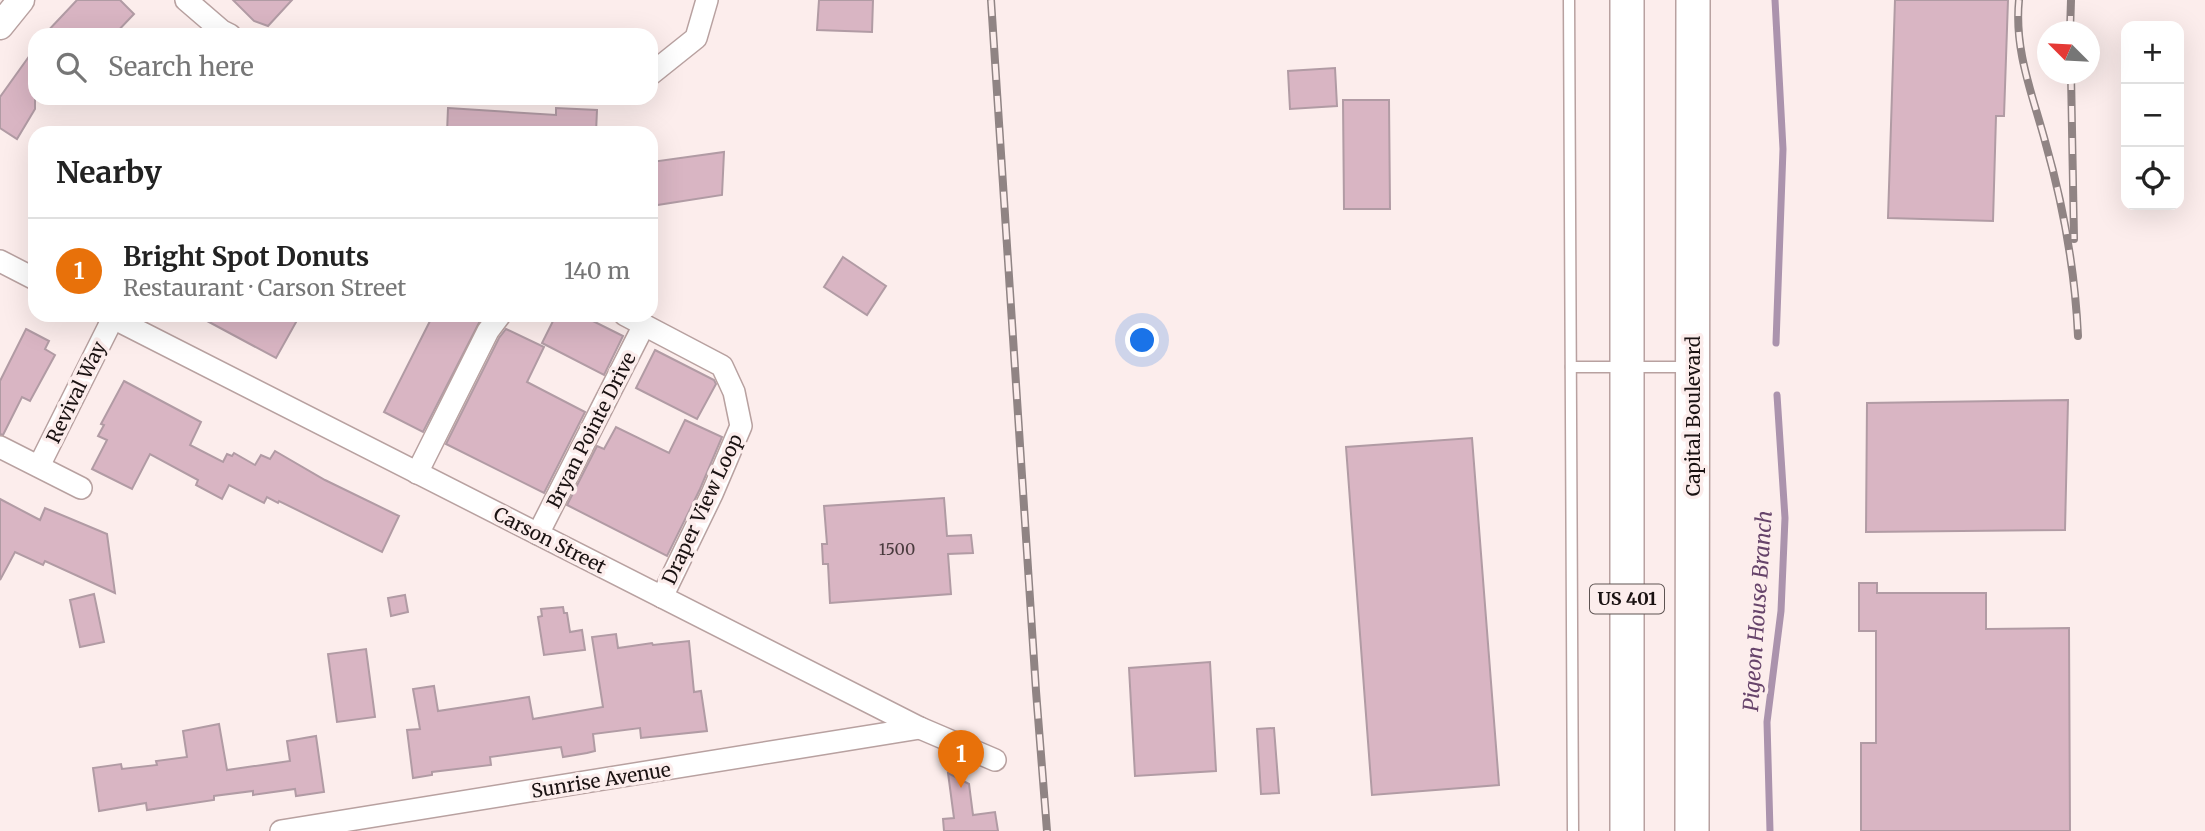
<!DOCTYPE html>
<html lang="en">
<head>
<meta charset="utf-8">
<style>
  :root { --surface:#fff; --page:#f2f2f2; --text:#222; --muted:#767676; --line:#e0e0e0; --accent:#126f9e }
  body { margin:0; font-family:Merriweather,serif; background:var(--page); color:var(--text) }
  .controls { position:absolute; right:21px; top:21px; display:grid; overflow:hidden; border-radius:14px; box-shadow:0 7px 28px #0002 }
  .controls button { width:63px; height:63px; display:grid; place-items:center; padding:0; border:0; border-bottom:2px solid var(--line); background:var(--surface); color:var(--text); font:35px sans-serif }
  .compass { position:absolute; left:2037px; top:21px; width:63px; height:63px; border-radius:50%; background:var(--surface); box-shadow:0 7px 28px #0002; rotate:294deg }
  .you { position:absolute; left:1143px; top:341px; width:24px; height:24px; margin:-18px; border:5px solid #fff; border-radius:50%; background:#1a73e8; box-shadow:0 0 0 10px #1a73e833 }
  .badge { display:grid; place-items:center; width:46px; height:46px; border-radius:50%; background:var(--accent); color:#fff; font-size:23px; font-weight:700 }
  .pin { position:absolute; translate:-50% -58px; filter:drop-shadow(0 2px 4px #0008) }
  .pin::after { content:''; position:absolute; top:37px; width:24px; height:21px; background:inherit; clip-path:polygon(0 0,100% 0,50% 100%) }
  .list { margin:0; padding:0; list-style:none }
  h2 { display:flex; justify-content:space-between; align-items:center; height:91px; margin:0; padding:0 28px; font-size:30px }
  h2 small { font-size:23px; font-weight:400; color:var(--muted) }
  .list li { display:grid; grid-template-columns:46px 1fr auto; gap:21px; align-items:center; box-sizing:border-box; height:105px; padding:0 28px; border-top:2px solid var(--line) }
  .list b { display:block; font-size:26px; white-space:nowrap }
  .list p { margin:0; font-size:23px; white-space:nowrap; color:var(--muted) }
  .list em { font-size:23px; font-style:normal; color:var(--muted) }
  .icon { flex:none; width:38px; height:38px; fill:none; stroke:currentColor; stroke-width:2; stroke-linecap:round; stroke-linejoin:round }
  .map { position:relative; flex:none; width:2205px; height:831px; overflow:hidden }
  .search { position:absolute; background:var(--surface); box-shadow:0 7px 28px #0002; left:28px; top:28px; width:630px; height:77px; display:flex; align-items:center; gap:18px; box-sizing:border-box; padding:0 24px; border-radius:21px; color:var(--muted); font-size:26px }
  .panel { position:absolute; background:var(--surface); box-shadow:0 7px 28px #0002; left:28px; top:126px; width:630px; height:196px; border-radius:21px }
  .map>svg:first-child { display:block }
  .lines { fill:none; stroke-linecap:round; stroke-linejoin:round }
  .stream { stroke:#ab93ad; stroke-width:7 }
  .building { fill:#d9b5c3; stroke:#b19ba4; stroke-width:2 }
  .service-casing { stroke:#b8a1a0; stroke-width:13 }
  .minor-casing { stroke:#b8a1a0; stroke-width:24 }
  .tertiary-casing { stroke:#b8a1a0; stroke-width:29 }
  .primary-casing { stroke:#b8a1a0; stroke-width:36 }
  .service { stroke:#fff; stroke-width:10 }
  .minor { stroke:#fff; stroke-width:21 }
  .tertiary { stroke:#fff; stroke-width:26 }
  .primary { stroke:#fff; stroke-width:33 }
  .rail-casing { stroke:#908484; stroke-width:8 }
  .rail { stroke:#fcedec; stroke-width:5; stroke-dasharray:16; stroke-linecap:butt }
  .labels { text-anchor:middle; stroke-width:7; stroke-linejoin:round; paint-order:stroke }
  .number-label { font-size:16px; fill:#4a3b3e }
  .shield { fill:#fcedec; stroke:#5e5453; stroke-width:2 }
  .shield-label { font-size:18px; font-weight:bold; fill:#1a1212 }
  .street-label { font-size:19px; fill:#1a1212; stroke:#fcedec }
  .water-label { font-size:21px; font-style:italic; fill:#66436a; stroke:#fcedec }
</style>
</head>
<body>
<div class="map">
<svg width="2205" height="831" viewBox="0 0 2205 831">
  <rect width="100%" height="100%" fill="#fcedec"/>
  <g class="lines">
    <g class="stream">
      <polyline points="1775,0 1783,149 1776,343"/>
      <polyline points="1770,831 1767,722 1781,611 1785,518 1777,395"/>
    </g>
  </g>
  <g class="building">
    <polygon points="77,0 120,0 134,14 114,35 44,35"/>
    <polygon points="233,0 292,0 268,26 254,21"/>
    <polygon points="819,0 873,0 872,32 817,30"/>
    <polygon points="1895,0 2008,0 2004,116 1996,116 1993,221 1888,218"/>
    <polygon points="35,48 35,109 17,139 0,128 0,97"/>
    <polygon points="1335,68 1337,106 1290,109 1288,71"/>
    <polygon points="1343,100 1389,100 1390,209 1344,209"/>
    <polygon points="448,108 556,115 556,108 597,110 596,133 447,133"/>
    <polygon points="724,152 722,195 651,206 651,162"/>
    <polygon points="843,257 886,286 867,315 824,287"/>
    <polygon points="196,315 300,315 276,358"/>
    <polygon points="433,315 479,315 482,317 423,432 384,412"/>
    <polygon points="556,315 581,315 623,336 604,375 542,343"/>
    <polygon points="26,329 49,341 45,349 55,355 30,401 22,397 3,435 0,434 0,381"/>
    <polygon points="506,329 544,347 527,382 585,412 544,493 446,444 499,338"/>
    <polygon points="655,350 714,380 716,384 697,419 636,388"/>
    <polygon points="124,381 201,422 190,445 223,462 227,454 232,456 234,453 255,465 261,455 270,459 275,451 325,480 399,516 382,552 279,501 278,503 267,497 264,503 229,485 222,499 196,485 198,480 150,454 132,489 92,469 107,440 98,436 104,425 101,424"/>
    <polygon points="2068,400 2065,530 1866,532 1867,403"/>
    <polygon points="685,420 722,437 700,489 667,556 567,505 597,446 604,449 616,427 669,453"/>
    <polygon points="1472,438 1499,785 1372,795 1346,447"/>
    <polygon points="944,498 947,536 971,535 973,553 948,554 951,594 830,603 828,564 823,564 822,544 827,544 824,506"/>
    <polygon points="0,499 40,520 45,508 107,534 115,593 45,561 43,565 15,552 0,580"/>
    <polygon points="1859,583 1877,583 1877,593 1986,593 1986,629 2069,628 2070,831 1861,831 1861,743 1876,743 1876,631 1859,631"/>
    <polygon points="94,594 104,642 80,647 70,600"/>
    <polygon points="405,595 408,612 391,616 388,598"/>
    <polygon points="563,607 564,613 567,613 570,632 582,630 585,650 544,655 538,617 542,616 541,609"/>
    <polygon points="616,634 618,648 652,643 653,645 689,641 694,692 701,691 707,731 641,738 640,728 593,734 595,751 587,753 563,757 561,747 490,757 491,765 432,772 432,775 413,778 407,730 420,729 413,689 434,686 438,711 529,697 533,719 603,707 592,637"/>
    <polygon points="366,649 375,717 337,722 328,654"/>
    <polygon points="1210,662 1216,771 1135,776 1129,668"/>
    <polygon points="219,724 227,770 290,761 287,741 316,736 324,792 296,796 295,789 253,795 253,791 214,796 214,800 147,810 146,803 99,811 93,768 121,764 122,769 157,765 156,761 187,757 183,731"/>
    <polygon points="1274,728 1279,793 1261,794 1257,729"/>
    <polygon points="948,773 969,784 973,815 995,812 998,831 944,831 943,819 954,818"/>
  </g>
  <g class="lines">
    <g class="service-casing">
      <g id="service">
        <polyline points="1569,0 1573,831"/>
        <polyline points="1571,367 1691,367"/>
      </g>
    </g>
    <g class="minor-casing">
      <g id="minor">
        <polyline points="186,0 222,31 230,35"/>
        <polyline points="651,74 696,38 707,0"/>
        <polyline points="0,261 35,279"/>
        <polyline points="107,315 920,728 995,760"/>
        <polyline points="625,315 722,366 734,392 741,426 712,494 662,597"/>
        <polyline points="0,447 81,488"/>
        <polyline points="39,466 113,318"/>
        <polyline points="417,473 488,331 500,315"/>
        <polyline points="538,534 644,325"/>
        <polyline points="281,831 920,728"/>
      </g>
    </g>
    <g class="tertiary-casing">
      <polyline id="tertiary" points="0,26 21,0"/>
    </g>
    <g class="primary-casing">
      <g id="primary">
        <polyline points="1627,0 1627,831"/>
        <polyline points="1692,831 1693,0"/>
      </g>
    </g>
    <use href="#service" class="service"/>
    <use href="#minor" class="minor"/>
    <use href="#tertiary" class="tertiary"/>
    <use href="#primary" class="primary"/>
    <g class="rail-casing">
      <g id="rail">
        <polyline points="991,0 1036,691 1047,831"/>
        <path d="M2019 0C2014 50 2032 93 2045 141 2063 204 2075 270 2078 336"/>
        <polyline points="2070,32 2071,0"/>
        <polyline points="2071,74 2074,239"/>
      </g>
    </g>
    <use href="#rail" class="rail"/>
  </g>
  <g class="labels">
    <g class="number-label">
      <text x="897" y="555">1500</text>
    </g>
    <rect class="shield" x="1590" y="584.5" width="74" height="29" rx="5"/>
    <g class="shield-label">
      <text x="1627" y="605">US 401</text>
    </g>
    <g class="street-label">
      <text transform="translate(76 392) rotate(-64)" y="7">Revival Way</text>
      <text transform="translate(1693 416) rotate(-90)" y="7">Capital Boulevard</text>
      <text transform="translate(591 430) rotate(-63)" y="7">Bryan Pointe Drive</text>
      <text transform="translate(702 509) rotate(-65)" y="7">Draper View Loop</text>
      <text transform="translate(550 540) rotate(27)" y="7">Carson Street</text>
      <text transform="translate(601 780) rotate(-9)" y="7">Sunrise Avenue</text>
    </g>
    <g class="water-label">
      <text transform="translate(1758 611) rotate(-86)" y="7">Pigeon House Branch</text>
    </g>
  </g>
</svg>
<div class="controls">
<button>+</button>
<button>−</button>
<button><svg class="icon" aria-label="locate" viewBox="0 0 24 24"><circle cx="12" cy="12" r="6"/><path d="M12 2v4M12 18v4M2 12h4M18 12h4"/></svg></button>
</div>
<svg class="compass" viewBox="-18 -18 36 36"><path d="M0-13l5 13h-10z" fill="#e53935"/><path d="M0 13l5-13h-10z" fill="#767676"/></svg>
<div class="you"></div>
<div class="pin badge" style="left:961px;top:788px;background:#e8710a">1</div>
<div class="search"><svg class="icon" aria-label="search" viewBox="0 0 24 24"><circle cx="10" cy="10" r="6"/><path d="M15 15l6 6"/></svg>Search here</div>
<section class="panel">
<h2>Nearby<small></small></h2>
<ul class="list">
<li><span class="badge" style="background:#e8710a">1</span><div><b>Bright Spot Donuts</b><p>Restaurant · Carson Street</p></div><em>140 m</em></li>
</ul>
</section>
</div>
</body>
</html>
